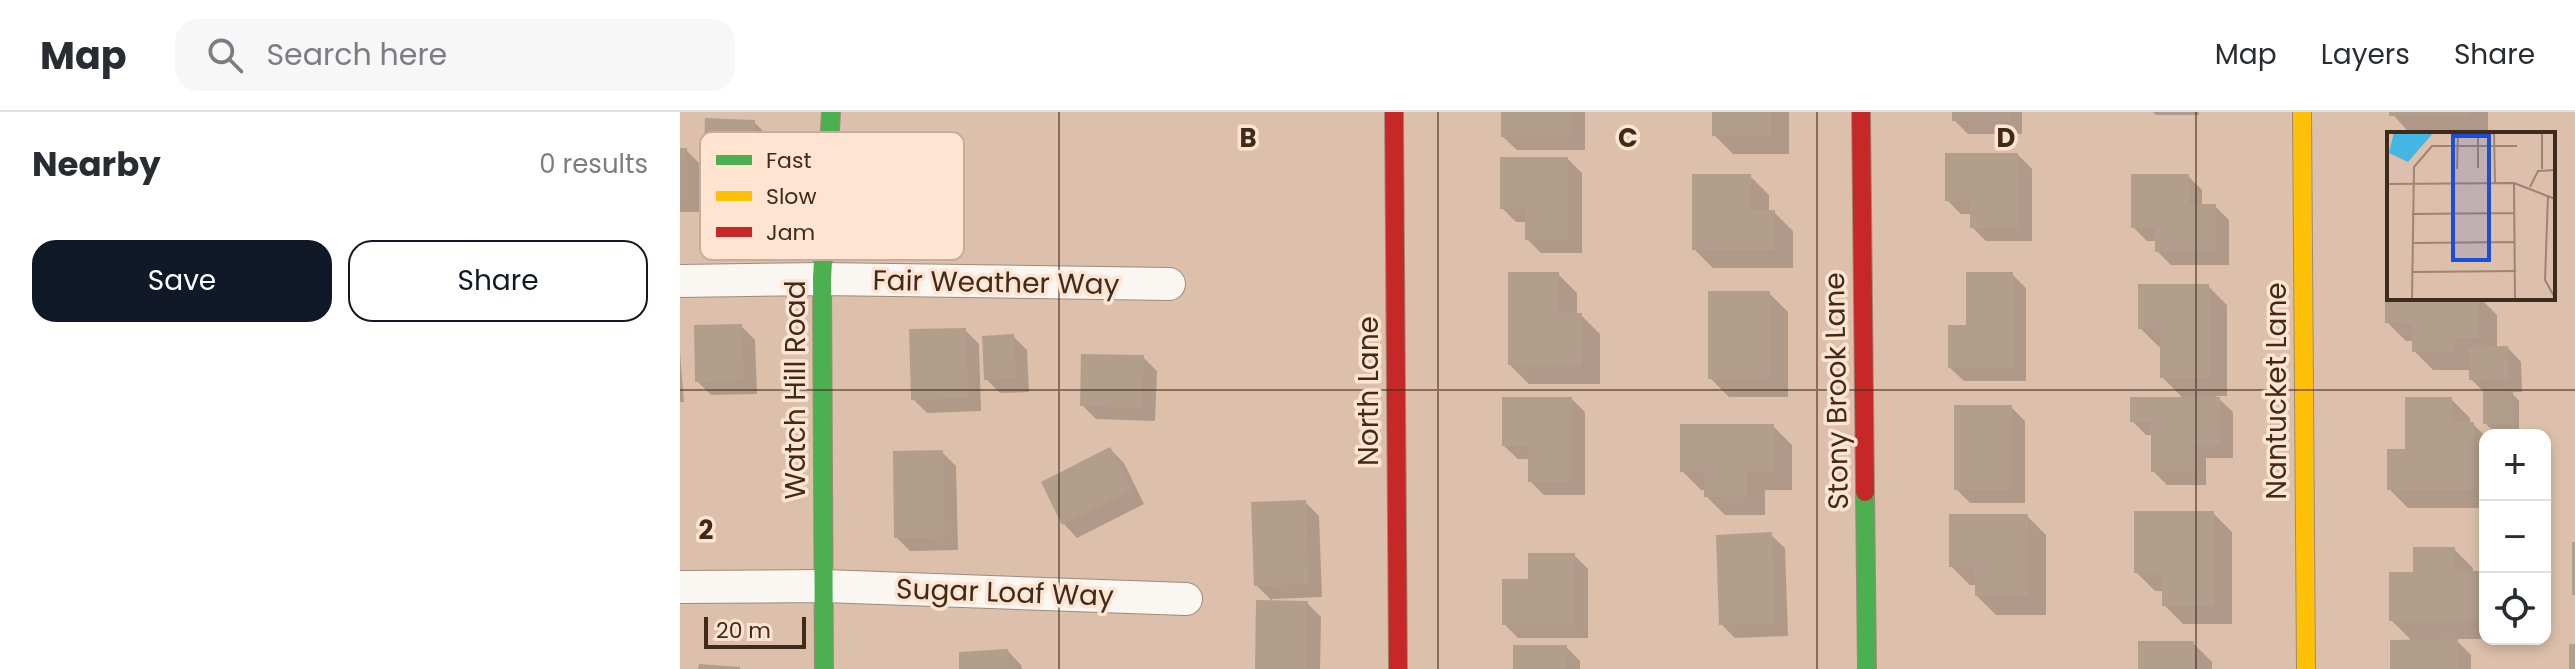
<!DOCTYPE html>
<html lang="en">
<head>
<meta charset="utf-8">
<style>
  :root { --surface:#fff; --page:#f7f7f7; --text:#2b2b33; --muted:#7c7c81; --line:#e1e1e2; --accent:#111827 }
  body { margin:0; font-family:Poppins,sans-serif; background:var(--page); color:var(--text) }
  .controls { position:absolute; right:24px; bottom:24px; display:grid; overflow:hidden; border-radius:16px; box-shadow:0 4px 12px #0003 }
  .controls button { width:72px; height:72px; display:grid; place-items:center; padding:0; border:0; border-bottom:2px solid var(--line); background:var(--surface); color:var(--text); font:40px sans-serif }
  .scale { position:absolute; left:24px; bottom:20px; width:102px; box-sizing:border-box; padding-left:8px; border:4px solid #3f2b1c; border-top:0; font-size:22px; line-height:28px; white-space:nowrap; color:#3f2b1c; -webkit-text-stroke:6px #ffe4d1; paint-order:stroke }
  .list { margin:0; padding:0; list-style:none }
  h2 { display:flex; justify-content:space-between; align-items:center; height:104px; margin:0; padding:0 32px; font-size:34px }
  h2 small { font-size:26px; font-weight:400; color:var(--muted) }
  .actions { display:flex; gap:16px; padding:24px 32px }
  .actions a { flex:1; padding:18px 0; border:2px solid var(--accent); border-radius:24px; text-align:center; font-size:28px; color:var(--accent) }
  .actions .main { background:var(--accent); color:#fff }
  .icon { flex:none; width:44px; height:44px; fill:none; stroke:currentColor; stroke-width:2; stroke-linecap:round; stroke-linejoin:round }
  .map { position:relative; flex:none; width:1895px; height:557px; overflow:hidden }
  header { display:flex; align-items:center; gap:48px; box-sizing:border-box; height:112px; padding:0 40px; background:var(--surface); border-bottom:2px solid var(--line) }
  header strong { font-size:38px }
  nav { display:flex; gap:44px; margin-inline-start:auto; font-size:28px }
  .search { width:560px; height:72px; background:var(--page); display:flex; align-items:center; gap:20px; box-sizing:border-box; padding:0 28px; border-radius:24px; color:var(--muted); font-size:30px }
  main { display:flex }
  aside { flex:1; background:var(--surface) }
  .map>svg:first-child { display:block }
  .shadow { fill:#0003 }
  .building { fill:#b29e8b }
  .lines { fill:none; stroke-linecap:round; stroke-linejoin:round }
  .street-casing { stroke:#9f8a79; stroke-width:34 }
  .fast-casing { stroke:#9f8a79; stroke-width:20 }
  .slow-casing { stroke:#9f8a79; stroke-width:20 }
  .jam-casing { stroke:#9f8a79; stroke-width:20 }
  .street { stroke:#faf6f2; stroke-width:32 }
  .fast { stroke:#4caf50; stroke-width:18 }
  .slow { stroke:#ffc107; stroke-width:18 }
  .jam { stroke:#c62828; stroke-width:18 }
  .grid { fill:none; stroke:#3f2b1c; stroke-width:2; stroke-opacity:0.55 }
  .labels { text-anchor:middle; stroke-width:7; stroke-linejoin:round; paint-order:stroke }
  .street-label { font-size:28px; fill:#3f2b1c; stroke:#ffe4d1 }
  .inset-road { fill:none; stroke:#9e8472; stroke-width:2 }
  .view { fill:#1d4ed8; fill-opacity:0.15; stroke:#1d4ed8; stroke-width:4 }
  .inset-edge { fill:none; stroke:#3f2b1c; stroke-width:4 }
  .key { fill:#ffe4d1; stroke:#c5ac9b; stroke-width:2 }
  .key-label { font-size:22px; fill:#3f2b1c }
  .grid-label { font-size:26px; text-anchor:middle; font-weight:bold; fill:#3f2b1c; stroke:#ffe4d1; stroke-width:7; stroke-linejoin:round; paint-order:stroke }
</style>
</head>
<body>
<header>
<strong>Map</strong>
<div class="search"><svg class="icon" aria-label="search" viewBox="0 0 24 24"><circle cx="10" cy="10" r="6"/><path d="M15 15l6 6"/></svg>Search here</div>
<nav><a>Map</a><a>Layers</a><a>Share</a></nav>
</header>
<main>
<aside>
<h2>Nearby<small>0 results</small></h2>
<ul class="list">
</ul>
<div class="actions"><a class="main">Save</a><a>Share</a></div>
</aside>
<div class="map">
<svg width="1895" height="557" viewBox="0 0 1895 557">
  <rect width="100%" height="100%" fill="#ddc0ab"/>
  <g class="shadow">
    <polygon points="823,0 905,0 905,38 837,38 823,25"/>
    <polygon points="1034,0 1109,0 1109,42 1053,42 1034,23"/>
    <polygon points="1274,0 1342,0 1342,22 1288,22 1274,8"/>
    <polygon points="1473,0 1519,0 1519,3 1476,3"/>
    <polygon points="1711,0 1808,0 1808,22 1730,22"/>
    <polygon points="74,10 88,24 86,101 39,100 25,86"/>
    <polygon points="0,38 6,38 20,52 21,100 0,100"/>
    <polygon points="1338,43 1352,57 1352,129 1306,129 1292,115 1292,102 1281,102 1267,88"/>
    <polygon points="888,47 902,61 902,141 861,141 847,127 847,110 836,110 822,96"/>
    <polygon points="1070,64 1089,83 1089,100 1094,100 1113,119 1113,156 1033,156 1014,137"/>
    <polygon points="1508,64 1522,78 1522,94 1535,94 1549,108 1549,153 1491,153 1477,139 1477,129 1467,129 1453,115"/>
    <polygon points="1709,160 1709,186 1800,186 1817,203 1817,236 1828,236 1841,250 1842,280 1831,280 1839,289 1839,318 1812,318 1805,311 1805,281 1791,267 1791,258 1753,258 1734,239 1734,229 1726,229 1707,210"/>
    <polygon points="878,162 897,181 897,203 901,203 920,222 920,272 849,272 830,253"/>
    <polygon points="1332,162 1346,176 1346,269 1284,269 1270,256"/>
    <polygon points="1528,174 1547,193 1547,284 1536,284 1553,300 1553,346 1526,346 1526,373 1487,373 1473,359 1473,323 1466,323 1452,309 1504,287 1482,265 1482,235 1479,235 1460,216"/>
    <polygon points="1089,181 1108,200 1108,285 1049,285 1030,266"/>
    <polygon points="61,214 75,228 77,282 31,283 17,269"/>
    <polygon points="285,218 299,232 301,299 247,301 233,287"/>
    <polygon points="333,224 347,238 349,280 320,281 306,267"/>
    <polygon points="0,240 4,290 0,290"/>
    <polygon points="463,245 477,259 475,309 416,307 402,293"/>
    <polygon points="892,287 905,300 905,383 864,383 850,369 850,347 838,347 824,334"/>
    <polygon points="1771,287 1790,306 1790,312 1793,312 1805,324 1805,396 1728,396 1709,377 1727,339"/>
    <polygon points="1331,295 1345,309 1345,391 1290,391 1276,377"/>
    <polygon points="1093,314 1112,333 1112,378 1085,378 1085,403 1045,403 1026,384 1026,378 1021,378 1002,359"/>
    <polygon points="430,337 444,351 464,392 397,426 384,412"/>
    <polygon points="262,340 276,354 278,438 230,439 216,425"/>
    <polygon points="625,390 639,404 642,485 592,487 592,489 576,473"/>
    <polygon points="1533,401 1552,420 1552,512 1503,512 1484,493 1484,479 1475,479 1456,460"/>
    <polygon points="1347,404 1366,423 1366,503 1316,503 1297,484 1297,473 1290,473 1271,454"/>
    <polygon points="1091,423 1105,436 1108,524 1055,526 1041,512"/>
    <polygon points="1774,437 1793,456 1793,461 1798,461 1805,468 1805,527 1775,527 1791,543 1791,557 1712,557 1733,530 1711,508 1735,462"/>
    <polygon points="894,443 908,457 908,526 838,526 824,512 850,469"/>
    <polygon points="627,491 641,505 640,557 577,557"/>
    <polygon points="1513,531 1532,550 1532,557 1460,557"/>
    <polygon points="886,535 900,549 900,557 835,557"/>
    <polygon points="328,539 341,553 342,557 281,557"/>
  </g>
  <g class="building">
    <rect x="821" y="0" width="71" height="25"/>
    <rect x="1032" y="0" width="59" height="24"/>
    <rect x="1272" y="0" width="57" height="9"/>
    <rect x="1709" y="0" width="81" height="4"/>
    <polygon points="25,6 75,8 73,88 23,87"/>
    <polygon points="0,36 7,36 8,87 0,87"/>
    <polygon points="1265,41 1338,41 1338,116 1290,116 1290,89 1265,89"/>
    <polygon points="820,45 888,45 888,128 845,128 845,97 820,97"/>
    <polygon points="1012,62 1071,62 1071,98 1095,98 1095,138 1012,138"/>
    <polygon points="1451,62 1509,62 1509,92 1536,92 1536,140 1475,140 1475,116 1451,116"/>
    <rect x="1705" y="81" width="4" height="53"/>
    <polygon points="1705,158 1709,158 1709,186 1799,186 1799,226 1775,226 1775,240 1732,240 1732,211 1705,211"/>
    <polygon points="828,160 879,160 879,201 902,201 902,253 828,253"/>
    <polygon points="1286,160 1333,160 1333,256 1268,256 1268,213 1286,213"/>
    <polygon points="1458,172 1529,172 1529,266 1480,266 1480,217 1458,217"/>
    <rect x="1028" y="179" width="62" height="88"/>
    <polygon points="62,212 64,268 15,270 14,213"/>
    <polygon points="286,216 288,286 231,288 229,217"/>
    <polygon points="334,222 336,266 304,268 302,224"/>
    <polygon points="1828,234 1829,267 1789,268 1788,235"/>
    <polygon points="401,242 464,243 462,296 400,294"/>
    <polygon points="1803,279 1833,280 1832,312 1803,312"/>
    <polygon points="822,285 892,285 892,370 848,370 848,334 822,334"/>
    <polygon points="1450,285 1540,285 1540,333 1513,333 1513,360 1471,360 1471,310 1450,310"/>
    <polygon points="1725,285 1772,285 1772,310 1794,310 1794,378 1707,378 1707,337 1725,337"/>
    <rect x="1274" y="293" width="58" height="85"/>
    <polygon points="1000,312 1094,312 1094,360 1067,360 1067,385 1024,385 1024,360 1000,360"/>
    <polygon points="430,335 452,378 382,413 361,370"/>
    <polygon points="263,338 265,425 214,426 213,339"/>
    <polygon points="626,388 629,472 574,474 571,390"/>
    <polygon points="1454,399 1534,399 1534,494 1482,494 1482,461 1454,461"/>
    <polygon points="1269,402 1348,402 1348,484 1295,484 1295,455 1269,455"/>
    <polygon points="1092,420 1095,511 1039,513 1036,423"/>
    <rect x="1892" y="430" width="3" height="53"/>
    <polygon points="1733,435 1775,435 1775,459 1799,459 1799,509 1709,509 1709,460 1733,460"/>
    <polygon points="848,441 895,441 895,513 822,513 822,467 848,467"/>
    <polygon points="576,488 628,489 626,557 575,557"/>
    <polygon points="1778,527 1778,557 1710,557 1710,528"/>
    <rect x="1458" y="529" width="56" height="28"/>
    <rect x="1889" y="532" width="6" height="25"/>
    <rect x="833" y="533" width="54" height="24"/>
    <polygon points="328,537 329,557 279,557 279,540"/>
    <polygon points="19,552 60,555 60,557 18,557"/>
  </g>
  <g class="lines">
    <g class="street-casing">
      <g id="street">
        <polyline points="0,169 142,167 489,172"/>
        <polyline points="0,475 144,474 506,487"/>
      </g>
    </g>
    <g class="fast-casing">
      <g id="fast">
        <polyline points="1185,380 1187,557"/>
        <polyline points="144,557 142,167 151,0"/>
      </g>
    </g>
    <g class="slow-casing">
      <polyline id="slow" points="1622,0 1626,557"/>
    </g>
    <g class="jam-casing">
      <g id="jam">
        <polyline points="714,0 718,557"/>
        <polyline points="1181,0 1185,380"/>
      </g>
    </g>
    <use href="#street" class="street"/>
    <use href="#fast" class="fast"/>
    <use href="#slow" class="slow"/>
    <use href="#jam" class="jam"/>
  </g>
  <path class="grid" d="M379 0V557M758 0V557M1137 0V557M1516 0V557M0 278H1895"/>
  <g class="labels">
    <g class="street-label">
      <text transform="translate(316 170) rotate(1)" y="10">Fair Weather Way</text>
      <text transform="translate(115 278) rotate(-90)" y="10">Watch Hill Road</text>
      <text transform="translate(688 279) rotate(-90)" y="10">North Lane</text>
      <text transform="translate(1156 279) rotate(-91)" y="10">Stony Brook Lane</text>
      <text transform="translate(1596 279) rotate(-90)" y="10">Nantucket Lane</text>
      <text transform="translate(325 480) rotate(2)" y="10">Sugar Loaf Way</text>
    </g>
  </g>
  <g transform="translate(1707 20)">
    <rect width="168" height="168" fill="#ddc0ab"/>
    <path d="M7 0H47L21 30 2 21Z" fill="#44b6e3"/>
    <path class="inset-road" d="M107 0 108 51M91 36V0M70 37 71 0M155 37V0M127 51 128 168M0 52 127 51 168 67M143 55 151 39 168 38M161 63 158 148 168 166M25 82 128 81M25 111 128 110M26 140 129 139M25 168 27 35 45 14H130M75 168 128 167"/>
    <path class="view" d="M66 4H102V128H66Z"/>
    <rect width="168" height="168" class="inset-edge"/>
  </g>
  <rect x="20" y="20" width="264" height="128" rx="12" class="key"/>
  <rect x="36" y="43" width="36" height="10" fill="#4caf50"/>
  <rect x="36" y="79" width="36" height="10" fill="#ffc107"/>
  <rect x="36" y="115" width="36" height="10" fill="#c62828"/>
  <g class="key-label">
    <text x="86" y="56">Fast</text>
    <text x="86" y="92">Slow</text>
    <text x="86" y="128">Jam</text>
  </g>
  <g class="grid-label">
    <text x="568" y="35">B</text>
    <text x="948" y="35">C</text>
    <text x="1326" y="35">D</text>
    <text x="26" y="427">2</text>
  </g>
</svg>
<div class="controls">
<button>+</button>
<button>−</button>
<button><svg class="icon" aria-label="locate" viewBox="0 0 24 24"><circle cx="12" cy="12" r="6"/><path d="M12 2v4M12 18v4M2 12h4M18 12h4"/></svg></button>
</div>
<div class="scale">20 m</div>
</div>
</main>
</body>
</html>
